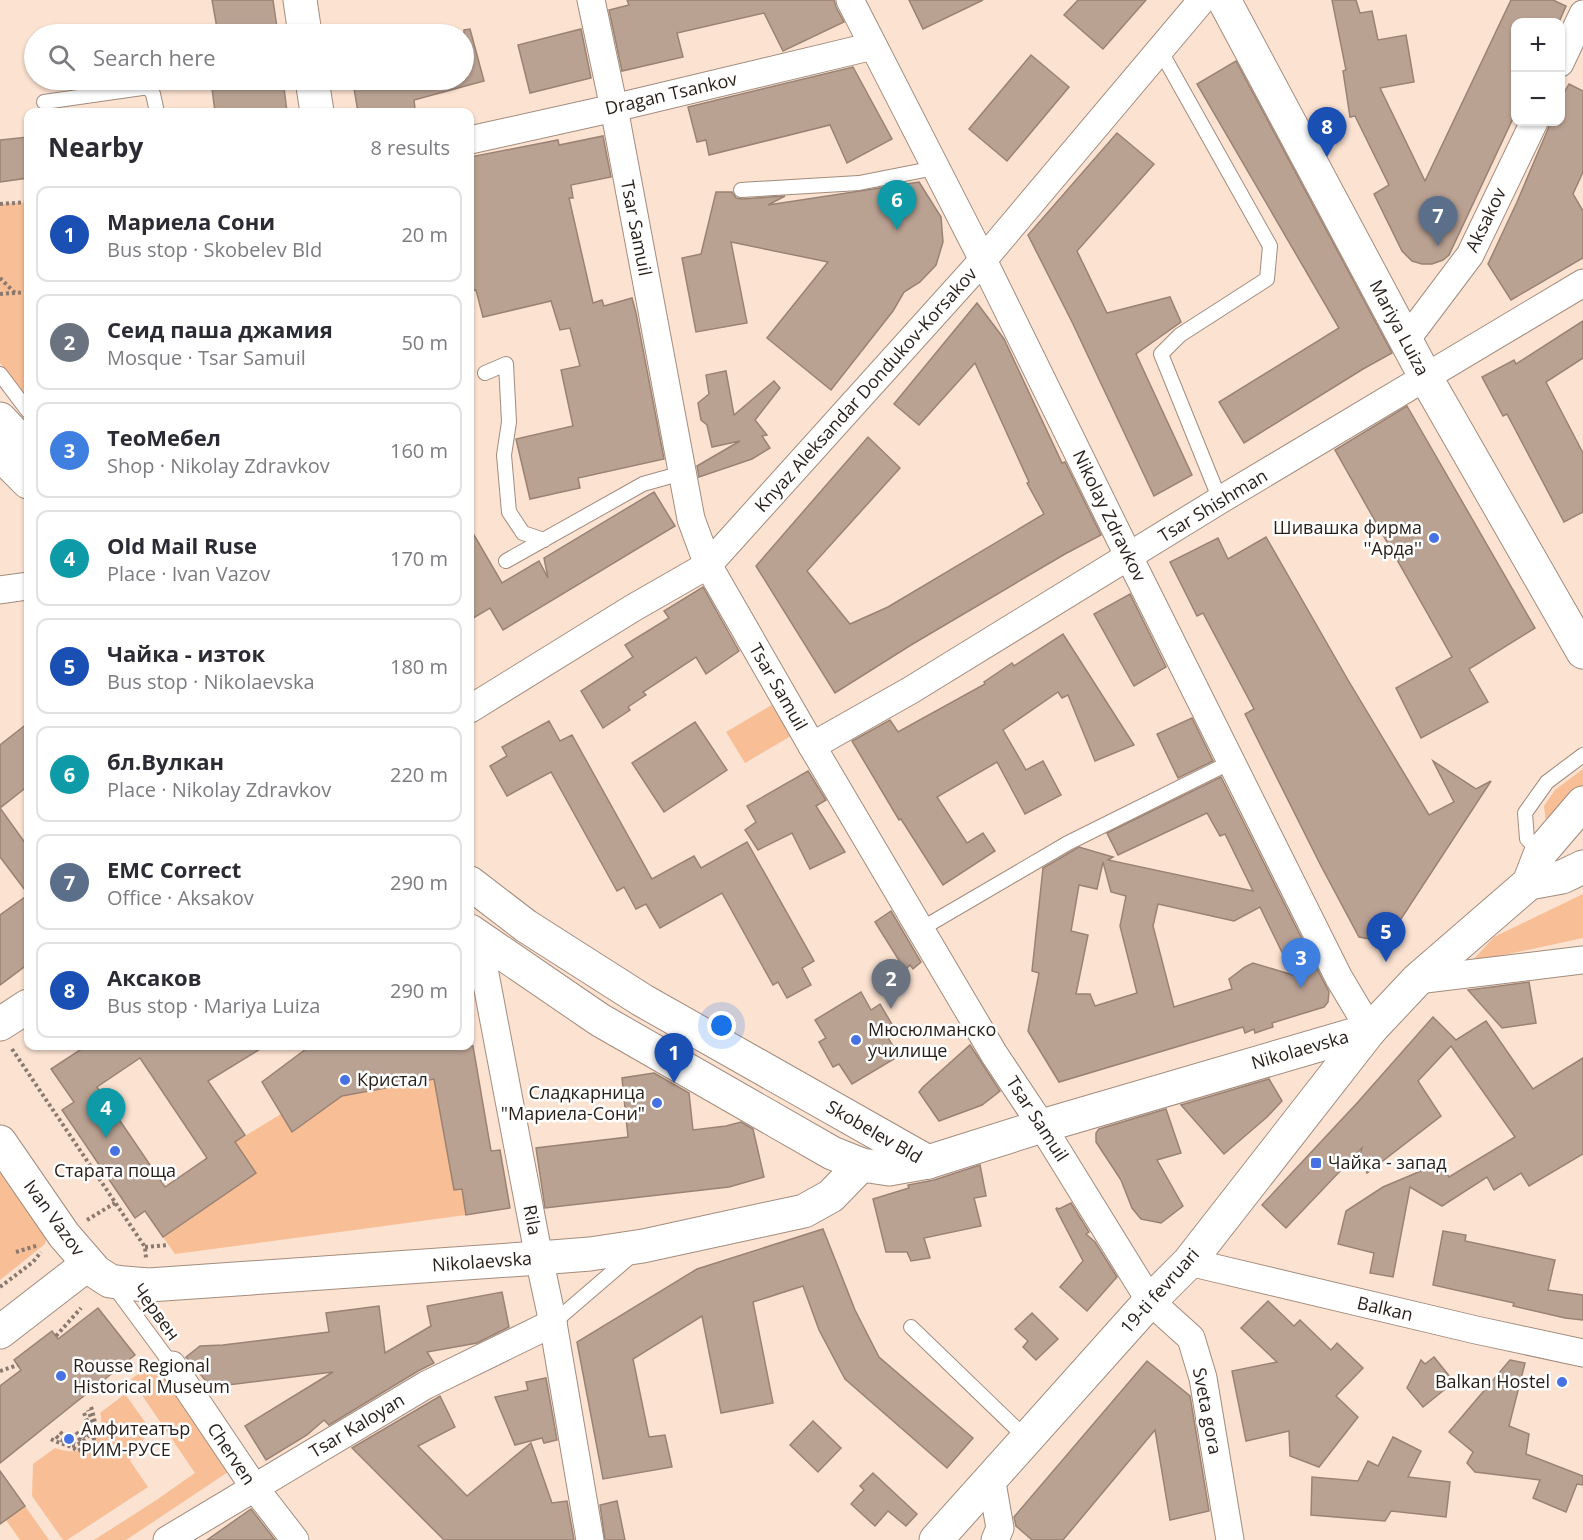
<!DOCTYPE html>
<html lang="en">
<head>
<meta charset="utf-8">
<style>
  :root { --surface:#fff; --page:#f2f2f3; --text:#2b2b33; --muted:#7c7c81; --line:#e1e1e2; --accent:#0b8043 }
  body { margin:0; font-family:"Open Sans",sans-serif; background:var(--page); color:var(--text) }
  .controls { position:absolute; right:18px; top:18px; display:grid; overflow:hidden; border-radius:12px; box-shadow:0 2px 4px #0004 }
  .controls button { width:54px; height:54px; display:grid; place-items:center; padding:0; border:0; border-bottom:2px solid var(--line); background:var(--surface); color:var(--text); font:30px sans-serif }
  .you { position:absolute; left:722px; top:1026px; width:21px; height:21px; margin:-15px; border:4px solid #fff; border-radius:50%; background:#1a73e8; box-shadow:0 0 0 9px #1a73e833 }
  .badge { display:grid; place-items:center; width:39px; height:39px; border-radius:50%; background:var(--accent); color:#fff; font-size:20px; font-weight:700 }
  .pin { position:absolute; translate:-50% -50px; filter:drop-shadow(0 2px 3px #0008) }
  .pin::after { content:''; position:absolute; top:32px; width:21px; height:18px; background:inherit; clip-path:polygon(0 0,100% 0,50% 100%) }
  .list { margin:0; padding:0; list-style:none }
  h2 { display:flex; justify-content:space-between; align-items:center; height:78px; margin:0; padding:0 24px; font-size:26px }
  h2 small { font-size:20px; font-weight:400; color:var(--muted) }
  .list li { display:grid; grid-template-columns:39px 1fr auto; gap:18px; align-items:center; box-sizing:border-box; height:96px; margin:0 12px 12px; padding:0 12px; border:2px solid var(--line); border-radius:12px }
  .list b { display:block; font-size:22px; white-space:nowrap }
  .list p { margin:0; font-size:20px; white-space:nowrap; color:var(--muted) }
  .list em { font-size:20px; font-style:normal; color:var(--muted) }
  .icon { flex:none; width:33px; height:33px; fill:none; stroke:currentColor; stroke-width:2; stroke-linecap:round; stroke-linejoin:round }
  .map { position:relative; flex:none; width:1583px; height:1540px; overflow:hidden }
  .search { position:absolute; background:var(--surface); box-shadow:0 2px 4px #0004; left:24px; top:24px; width:450px; height:66px; display:flex; align-items:center; gap:15px; box-sizing:border-box; padding:0 21px; border-radius:33px; color:var(--muted); font-size:22px }
  .panel { position:absolute; background:var(--surface); box-shadow:0 2px 4px #0004; left:24px; top:108px; width:450px; height:942px; border-radius:12px }
  .map>svg:first-child { display:block }
  .green { fill:#f8be96 }
  .building { fill:#baa293; stroke:#9a8374; stroke-width:1.5; fill-rule:evenodd }
  .lines { fill:none; stroke-linecap:round; stroke-linejoin:round }
  .service-casing { stroke:#a38c7d; stroke-width:16 }
  .minor-casing { stroke:#a38c7d; stroke-width:29 }
  .tertiary-casing { stroke:#a38c7d; stroke-width:35 }
  .secondary-casing { stroke:#a38c7d; stroke-width:35 }
  .path { stroke:#8a796e; stroke-width:4; stroke-dasharray:3 3; stroke-linecap:butt }
  .service { stroke:#fff; stroke-width:14 }
  .minor { stroke:#fff; stroke-width:27 }
  .tertiary { stroke:#fff; stroke-width:33 }
  .secondary { stroke:#fff; stroke-width:33 }
  .poi-dot { fill:#4772e4; stroke:#fff; stroke-width:2 }
  .labels { text-anchor:middle; stroke-width:5; stroke-linejoin:round; paint-order:stroke }
  .street-label { font-size:18px; fill:#271e18; stroke:#fff }
  .poi-label { font-size:18px; fill:#271e18; stroke:#fff; text-anchor:start }
</style>
</head>
<body>
<div class="map">
<svg width="1583" height="1540" viewBox="0 0 1583 1540">
  <rect width="100%" height="100%" fill="#fbe2d1"/>
  <g class="green">
    <polygon points="28,202 28,399 0,363 0,204"/>
    <polygon points="782,699 801,730 745,763 726,732"/>
    <polygon points="1583,769 1583,793 1547,829 1544,806 1555,790"/>
    <polygon points="1583,894 1583,938 1471,962 1494,937"/>
    <polygon points="434,1079 454,1190 462,1189 466,1215 175,1254 163,1237 256,1173 235,1142 281,1114 292,1132 342,1096"/>
    <polygon points="0,1165 47,1233 45,1244 0,1280"/>
    <polygon points="155,1363 228,1472 126,1540 94,1540 155,1501 195,1473 131,1379"/>
    <path d="M125 1394 150 1429 130 1461 148 1487 67 1540H63L32 1496 33 1464 55 1448C62 1450 68 1452 75 1451 87 1450 100 1435 101 1423 102 1420 101 1415 100 1413Z"/>
    <polygon points="25,1506 49,1540 20,1540 6,1520"/>
  </g>
  <g class="building">
    <polygon points="212,0 273,0 277,28 236,34 218,34"/>
    <polygon points="627,0 834,0 836,7 844,22 783,51 764,13 677,33 683,57 622,71 609,10 629,5"/>
    <polygon points="909,0 983,0 923,29"/>
    <polygon points="1078,0 1146,0 1103,49 1064,15"/>
    <polygon points="1332,0 1356,0 1360,13 1372,11 1378,40 1406,35 1414,82 1380,88 1425,181 1511,0 1553,0 1566,6 1559,22 1515,22 1515,114 1449,255 1443,260 1432,264 1422,264 1412,261 1402,251 1374,194 1389,185 1355,116 1350,117 1343,71 1346,70"/>
    <polygon points="470,29 484,81 414,100 415,109 395,112 358,112 353,83 376,80 464,80 464,30"/>
    <polygon points="581,29 591,78 530,93 518,45"/>
    <polygon points="1031,55 1069,87 1007,161 969,129"/>
    <polygon points="1236,61 1392,353 1363,369 1244,443 1219,402 1339,328 1197,84"/>
    <polygon points="853,67 892,139 847,163 830,125 709,155 706,140 697,142 688,107"/>
    <polygon points="211,80 283,80 287,112 215,112"/>
    <polygon points="1569,84 1583,91 1583,172 1573,194 1583,211 1583,258 1511,300 1488,264 1517,202 1548,129 1550,122 1560,122 1560,100"/>
    <polygon points="1117,133 1154,164 1077,251 1107,313 1170,297 1181,322 1136,354 1192,475 1154,496 1072,322 1028,235"/>
    <polygon points="603,136 611,177 571,185 573,198 569,198 593,303 602,300 604,306 632,298 636,313 664,459 578,478 580,488 530,499 516,439 573,426 561,370 580,366 570,328 560,330 551,301 483,317 476,290 470,291 470,157 558,140 559,145"/>
    <polygon points="28,137 28,178 0,182 0,140"/>
    <polygon points="919,182 941,217 943,242 936,265 920,282 904,292 893,311 831,390 767,338 828,262 731,242 747,323 696,332 682,258 701,254 716,192 732,192 736,198 742,199 785,196 768,205"/>
    <polygon points="977,303 1004,339 1062,463 1065,462 1101,535 1065,554 911,645 835,693 756,566 868,437 900,468 807,571 850,624 888,607 1044,514 1027,483 1029,482 975,363 919,425 894,404"/>
    <polygon points="1583,321 1583,358 1546,382 1583,453 1583,512 1564,522 1507,414 1503,416 1482,377 1514,360 1516,364"/>
    <polygon points="726,371 734,415 774,381 780,388 755,420 767,435 762,436 770,448 752,459 699,477 697,466 740,441 712,447 707,425 701,420 698,403 709,394 706,375"/>
    <polygon points="1407,406 1535,628 1469,669 1488,702 1421,738 1396,688 1452,657 1335,450"/>
    <polygon points="654,492 675,526 503,630 490,608 470,620 470,528 502,583 539,561 548,578 544,558"/>
    <polygon points="1266,537 1348,680 1429,815 1454,802 1433,761 1476,789 1491,781 1386,942 1359,937 1320,864 1245,714 1254,709 1203,613 1197,616 1170,562 1218,538 1228,559"/>
    <polygon points="703,587 739,651 706,674 696,657 643,692 646,695 628,707 630,710 603,728 581,691 633,657 625,645 669,618 664,611"/>
    <polygon points="1130,594 1166,667 1134,686 1094,614"/>
    <polygon points="1063,634 1134,745 1095,761 1068,695 1062,698 1058,692 1003,730 1026,770 1043,761 1061,795 1025,814 997,762 937,797 967,843 983,833 995,851 943,885 901,819 899,820 852,741 890,720 898,732 985,684 984,682 1012,663 1014,666"/>
    <polygon points="1192,718 1213,761 1178,778 1157,734"/>
    <polygon points="549,721 560,741 572,735 652,879 694,856 701,868 747,842 814,961 802,968 811,985 787,998 778,982 773,985 722,893 660,928 646,904 636,909 624,887 617,891 551,772 507,796 490,766 507,756 502,747"/>
    <polygon points="695,722 727,770 664,812 632,763"/>
    <polygon points="28,723 28,786 0,808 0,745"/>
    <polygon points="808,771 826,800 816,806 845,852 810,869 792,833 758,850 745,830 756,822 747,806"/>
    <path d="M1221 777 1303 941 1291 947 1314 963 1329 992 1328 1002 1324 1007 1272 1023 1273 1027 1255 1033 1254 1029 1245 1033 1243 1027 1059 1082 1028 1031 1039 973 1032 971 1043 868 1079 847 1113 857 1108 860 1253 891 1225 834 1220 836 1207 813 1118 855 1107 833ZM1103 862 1111 892 1126 896 1120 926 1137 993 1095 1006 1090 994H1076L1088 935 1071 931 1079 885 1097 889ZM1158 904 1234 921 1260 907 1293 975 1253 963 1245 967 1229 979 1232 989 1174 1007 1153 926Z"/>
    <polygon points="0,808 28,847 28,894 0,857"/>
    <polygon points="28,895 28,964 0,985 0,915"/>
    <polygon points="891,911 921,962 913,969 910,965 905,970 875,922"/>
    <polygon points="1529,982 1536,1023 1502,1028 1468,990"/>
    <polygon points="861,992 871,1010 880,1004 896,1031 887,1036 899,1056 852,1084 839,1064 833,1067 819,1042 826,1038 815,1020"/>
    <polygon points="1433,1017 1456,1040 1486,1021 1533,1089 1583,1058 1583,1154 1529,1186 1521,1173 1494,1190 1487,1177 1442,1206 1410,1187 1393,1277 1370,1273 1374,1253 1338,1244 1346,1211 1383,1187 1440,1163 1449,1177 1515,1137 1451,1046 1418,1081 1441,1116 1367,1173 1360,1156 1362,1148 1286,1228 1262,1205 1358,1102"/>
    <polygon points="970,1045 1000,1091 982,1105 939,1121 919,1092 923,1087"/>
    <path d="M86 1046H265L208 1081 245 1135 235 1142 256 1173 163 1237 145 1211 135 1218 62 1110 74 1102 51 1069ZM140 1058 207 1158 165 1187 97 1087Z"/>
    <polygon points="310,1046 473,1046 491,1151 500,1150 510,1208 466,1215 462,1189 454,1190 434,1079 342,1096 292,1132 262,1082"/>
    <polygon points="654,1073 689,1093 693,1130 726,1126 741,1122 753,1129 764,1177 729,1187 545,1208 536,1148 628,1137 622,1078"/>
    <polygon points="1269,1079 1282,1101 1267,1117 1224,1154 1181,1105"/>
    <polygon points="1166,1109 1181,1153 1157,1160 1183,1206 1161,1223 1141,1219 1132,1208 1121,1180 1096,1142 1096,1133 1099,1129"/>
    <polygon points="980,1165 986,1196 974,1198 981,1226 924,1238 930,1258 911,1261 907,1252 886,1252 873,1199 909,1188 908,1185 934,1180"/>
    <polygon points="1071,1203 1089,1232 1086,1234 1095,1242 1117,1277 1087,1311 1060,1287 1083,1261 1056,1209 1057,1208 1059,1209"/>
    <polygon points="823,1229 855,1310 879,1357 973,1438 947,1468 845,1379 819,1330 803,1286 753,1302 773,1403 721,1413 702,1316 633,1359 649,1437 665,1435 672,1467 603,1479 577,1342 697,1269"/>
    <polygon points="1443,1231 1466,1235 1465,1241 1555,1260 1548,1290 1583,1295 1583,1320 1565,1318 1513,1306 1514,1303 1433,1285"/>
    <polygon points="502,1292 509,1327 477,1343 427,1352 434,1363 418,1371 329,1425 324,1420 307,1435 266,1460 245,1426 333,1372 211,1387 186,1357 200,1346 223,1345 329,1332 326,1313 379,1306 385,1353 431,1326 427,1306"/>
    <polygon points="1268,1301 1294,1326 1300,1320 1331,1350 1337,1343 1363,1368 1336,1396 1358,1417 1319,1467 1290,1456 1289,1431 1246,1441 1232,1371 1277,1362 1241,1328"/>
    <polygon points="98,1308 135,1355 0,1463 0,1386 21,1370 14,1360 52,1331 58,1339"/>
    <polygon points="1032,1313 1058,1339 1036,1360 1023,1347 1028,1341 1015,1329"/>
    <polygon points="1434,1357 1454,1382 1423,1407 1407,1388 1421,1360 1425,1364"/>
    <polygon points="1510,1360 1525,1363 1509,1426 1529,1434 1526,1454 1583,1476 1583,1485 1577,1484 1566,1512 1533,1498 1540,1480 1475,1472 1467,1463 1473,1452 1449,1432"/>
    <polygon points="1147,1361 1190,1396 1209,1511 1170,1520 1155,1430 1063,1540 1032,1540 1016,1526 1014,1517"/>
    <polygon points="546,1378 557,1440 544,1443 542,1438 515,1445 495,1397 528,1390 526,1382"/>
    <polygon points="440,1396 455,1427 418,1446 467,1496 531,1443 552,1503 567,1501 574,1540 444,1540 352,1448"/>
    <polygon points="813,1421 841,1448 818,1472 790,1445"/>
    <polygon points="1393,1437 1421,1451 1408,1477 1450,1482 1446,1517 1391,1511 1385,1521 1311,1515 1312,1477 1358,1481 1368,1461 1378,1466"/>
    <polygon points="0,1471 25,1506 0,1524"/>
    <polygon points="873,1473 917,1514 906,1526 888,1511 875,1526 851,1504 864,1490 860,1486"/>
    <polygon points="617,1501 625,1540 605,1540 600,1505"/>
    <polygon points="251,1509 275,1540 207,1540"/>
  </g>
  <g class="lines">
    <g class="service-casing">
      <g id="service">
        <polyline points="1160,50 1270,246 1267,279 1180,335 1161,354 1220,500"/>
        <polyline points="44,102 142,88 149,88 153,94 157,112"/>
        <polyline points="741,190 859,183 935,168"/>
        <polyline points="485,373 506,364 509,422 504,455 509,512 523,533 544,540"/>
        <polyline points="0,374 28,411"/>
        <polyline points="506,561 643,484 682,473"/>
        <polyline points="1541,852 1527,839 1525,813 1547,782 1583,755"/>
        <polyline points="921,929 1068,843 1231,762"/>
        <polyline points="113,1285 172,1365"/>
        <polyline points="553,1323 631,1256"/>
        <polyline points="911,1327 1026,1438"/>
      </g>
    </g>
    <g class="minor-casing">
      <g id="minor">
        <polyline points="591,0 614,108 691,519 708,565 812,746 994,1054 1042,1126 1150,1301 1191,1338 1203,1378 1230,1540"/>
        <polyline points="850,0 983,260 1129,557 1339,978 1370,1030"/>
        <polyline points="1560,63 1583,14"/>
        <polyline points="470,140 614,108 873,46"/>
        <polyline points="1406,340 1470,255 1534,122"/>
        <polyline points="0,590 28,586"/>
        <polyline points="470,709 633,608 708,565 983,260 1202,0"/>
        <polyline points="812,746 911,690 1220,500 1583,283"/>
        <polyline points="478,937 539,1258 553,1323 590,1540"/>
        <polyline points="1417,980 1583,960"/>
        <polyline points="1189,1262 1476,1330 1583,1353"/>
        <polyline points="172,1365 254,1487 295,1540"/>
        <polyline points="991,1477 1000,1528 995,1540"/>
        <polyline points="167,1540 426,1385 553,1323"/>
      </g>
    </g>
    <g class="tertiary-casing">
      <g id="tertiary">
        <polyline points="300,0 305,34"/>
        <polyline points="1224,0 1426,378 1583,652"/>
        <polyline points="312,80 317,112"/>
        <polyline points="0,1024 28,1006"/>
        <polyline points="0,1142 64,1235 96,1272 110,1281 124,1283 149,1285 539,1258 590,1254 643,1246 804,1211 831,1196 861,1165"/>
        <polyline points="0,1332 88,1264"/>
      </g>
    </g>
    <g class="secondary-casing">
      <g id="secondary">
        <polyline points="0,419 28,449"/>
        <polyline points="0,454 28,482"/>
        <polyline points="470,883 526,926 642,1000 928,1162"/>
        <polyline points="1529,883 1562,877 1583,867"/>
        <polyline points="470,931 600,1020 832,1153 862,1165 889,1169 928,1162 1042,1126 1370,1030 1417,980 1529,883 1541,852 1583,803"/>
        <polyline points="936,1540 1150,1301 1189,1262 1370,1030"/>
      </g>
    </g>
    <g class="path">
      <polyline points="0,204 28,202"/>
      <polyline points="0,278 15,293"/>
      <polyline points="0,294 28,292"/>
      <polyline points="12,1049 145,1247 146,1258"/>
      <polyline points="87,1220 115,1203"/>
      <polyline points="145,1247 168,1245"/>
      <polyline points="16,1252 39,1245"/>
      <polyline points="0,1287 33,1262 41,1252"/>
      <polyline points="56,1336 81,1308"/>
      <polyline points="0,1371 18,1365"/>
      <path d="M91 1407C94 1415 94 1424 99 1430"/>
      <polyline points="84,1413 88,1423"/>
      <polyline points="60,1432 66,1437 69,1437"/>
      <polyline points="76,1432 88,1445"/>
      <path d="M56 1436C71 1450 85 1439 93 1423L88 1410"/>
      <path d="M51 1439C60 1444 70 1445 78 1451L88 1445 94 1439 84 1426"/>
      <path d="M72 1446C83 1444 91 1435 95 1425"/>
    </g>
    <use href="#service" class="service"/>
    <use href="#minor" class="minor"/>
    <use href="#tertiary" class="tertiary"/>
    <use href="#secondary" class="secondary"/>
  </g>
  <g class="poi-dot">
    <circle cx="1434" cy="538" r="6"/>
    <circle cx="856" cy="1040" r="6"/>
    <circle cx="345" cy="1080" r="6"/>
    <circle cx="657" cy="1103" r="6"/>
    <circle cx="115" cy="1151" r="6"/>
    <rect x="1310" y="1157" width="12" height="12" rx="3"/>
    <circle cx="61" cy="1376" r="6"/>
    <circle cx="1562" cy="1382" r="6"/>
    <circle cx="69" cy="1439" r="6"/>
  </g>
  <g class="labels">
    <g class="street-label">
      <text transform="translate(671 94) rotate(-13)" y="6">Dragan Tsankov</text>
      <text transform="translate(1486 220) rotate(-64)" y="6">Aksakov</text>
      <text transform="translate(636 228) rotate(79)" y="6">Tsar Samuil</text>
      <text transform="translate(1399 328) rotate(62)" y="6">Mariya Luiza</text>
      <text transform="translate(866 390) rotate(-48)" y="6">Knyaz Aleksandar Dondukov-Korsakov</text>
      <text transform="translate(1213 506) rotate(-31)" y="6">Tsar Shishman</text>
      <text transform="translate(1109 516) rotate(64)" y="6">Nikolay Zdravkov</text>
      <text transform="translate(778 687) rotate(60)" y="6">Tsar Samuil</text>
      <text transform="translate(1300 1050) rotate(-16)" y="6">Nikolaevska</text>
      <text transform="translate(1037 1119) rotate(57)" y="6">Tsar Samuil</text>
      <text transform="translate(874 1132) rotate(30)" y="6">Skobelev Bld</text>
      <text transform="translate(54 1218) rotate(54)" y="6">Ivan Vazov</text>
      <text transform="translate(532 1220) rotate(79)" y="6">Rila</text>
      <text transform="translate(482 1262) rotate(-4)" y="6">Nikolaevska</text>
      <text transform="translate(1160 1291) rotate(-48)" y="6">19-ti fevruari</text>
      <text transform="translate(1385 1309) rotate(13)" y="6">Balkan</text>
      <text transform="translate(156 1312) rotate(54)" y="6">Червен</text>
      <text transform="translate(1207 1411) rotate(79)" y="6">Sveta gora</text>
      <text transform="translate(357 1426) rotate(-31)" y="6">Tsar Kaloyan</text>
      <text transform="translate(231 1454) rotate(56)" y="6">Cherven</text>
    </g>
    <g class="poi-label">
      <text x="1422" y="534" text-anchor="end">Шивашка фирма<tspan x="1422" dy="21">''Арда''</tspan></text>
      <text x="868" y="1036">Мюсюлманско<tspan x="868" dy="21">училище</tspan></text>
      <text x="357" y="1086">Кристал</text>
      <text x="645" y="1099" text-anchor="end">Сладкарница<tspan x="645" dy="21">"Мариела-Сони"</tspan></text>
      <text x="1328" y="1169">Чайка - запад</text>
      <text x="115" y="1177" text-anchor="middle">Старата поща</text>
      <text x="73" y="1372">Rousse Regional<tspan x="73" dy="21">Historical Museum</tspan></text>
      <text x="1550" y="1388" text-anchor="end">Balkan Hostel</text>
      <text x="81" y="1435">Амфитеатър<tspan x="81" dy="21">РИМ-РУСЕ</tspan></text>
    </g>
  </g>
</svg>
<div class="controls">
<button>+</button>
<button>−</button>
</div>
<div class="you"></div>
<div class="pin badge" style="left:674px;top:1083px;background:#1a4fb4">1</div>
<div class="pin badge" style="left:891px;top:1009px;background:#6b7280">2</div>
<div class="pin badge" style="left:1301px;top:988px;background:#3f7fe0">3</div>
<div class="pin badge" style="left:106px;top:1138px;background:#0f9aa8">4</div>
<div class="pin badge" style="left:1386px;top:962px;background:#1a4fb4">5</div>
<div class="pin badge" style="left:897px;top:230px;background:#0f9aa8">6</div>
<div class="pin badge" style="left:1438px;top:246px;background:#5c6f8a">7</div>
<div class="pin badge" style="left:1327px;top:157px;background:#1a4fb4">8</div>
<div class="search"><svg class="icon" aria-label="search" viewBox="0 0 24 24"><circle cx="10" cy="10" r="6"/><path d="M15 15l6 6"/></svg>Search here</div>
<section class="panel">
<h2>Nearby<small>8 results</small></h2>
<ul class="list">
<li><span class="badge" style="background:#1a4fb4">1</span><div><b>Мариела Сони</b><p>Bus stop · Skobelev Bld</p></div><em>20 m</em></li>
<li><span class="badge" style="background:#6b7280">2</span><div><b>Сеид паша джамия</b><p>Mosque · Tsar Samuil</p></div><em>50 m</em></li>
<li><span class="badge" style="background:#3f7fe0">3</span><div><b>ТеоМебел</b><p>Shop · Nikolay Zdravkov</p></div><em>160 m</em></li>
<li><span class="badge" style="background:#0f9aa8">4</span><div><b>Old Mail Ruse</b><p>Place · Ivan Vazov</p></div><em>170 m</em></li>
<li><span class="badge" style="background:#1a4fb4">5</span><div><b>Чайка - изток</b><p>Bus stop · Nikolaevska</p></div><em>180 m</em></li>
<li><span class="badge" style="background:#0f9aa8">6</span><div><b>бл.Вулкан</b><p>Place · Nikolay Zdravkov</p></div><em>220 m</em></li>
<li><span class="badge" style="background:#5c6f8a">7</span><div><b>EMC Correct</b><p>Office · Aksakov</p></div><em>290 m</em></li>
<li><span class="badge" style="background:#1a4fb4">8</span><div><b>Аксаков</b><p>Bus stop · Mariya Luiza</p></div><em>290 m</em></li>
</ul>
</section>
</div>
</body>
</html>
